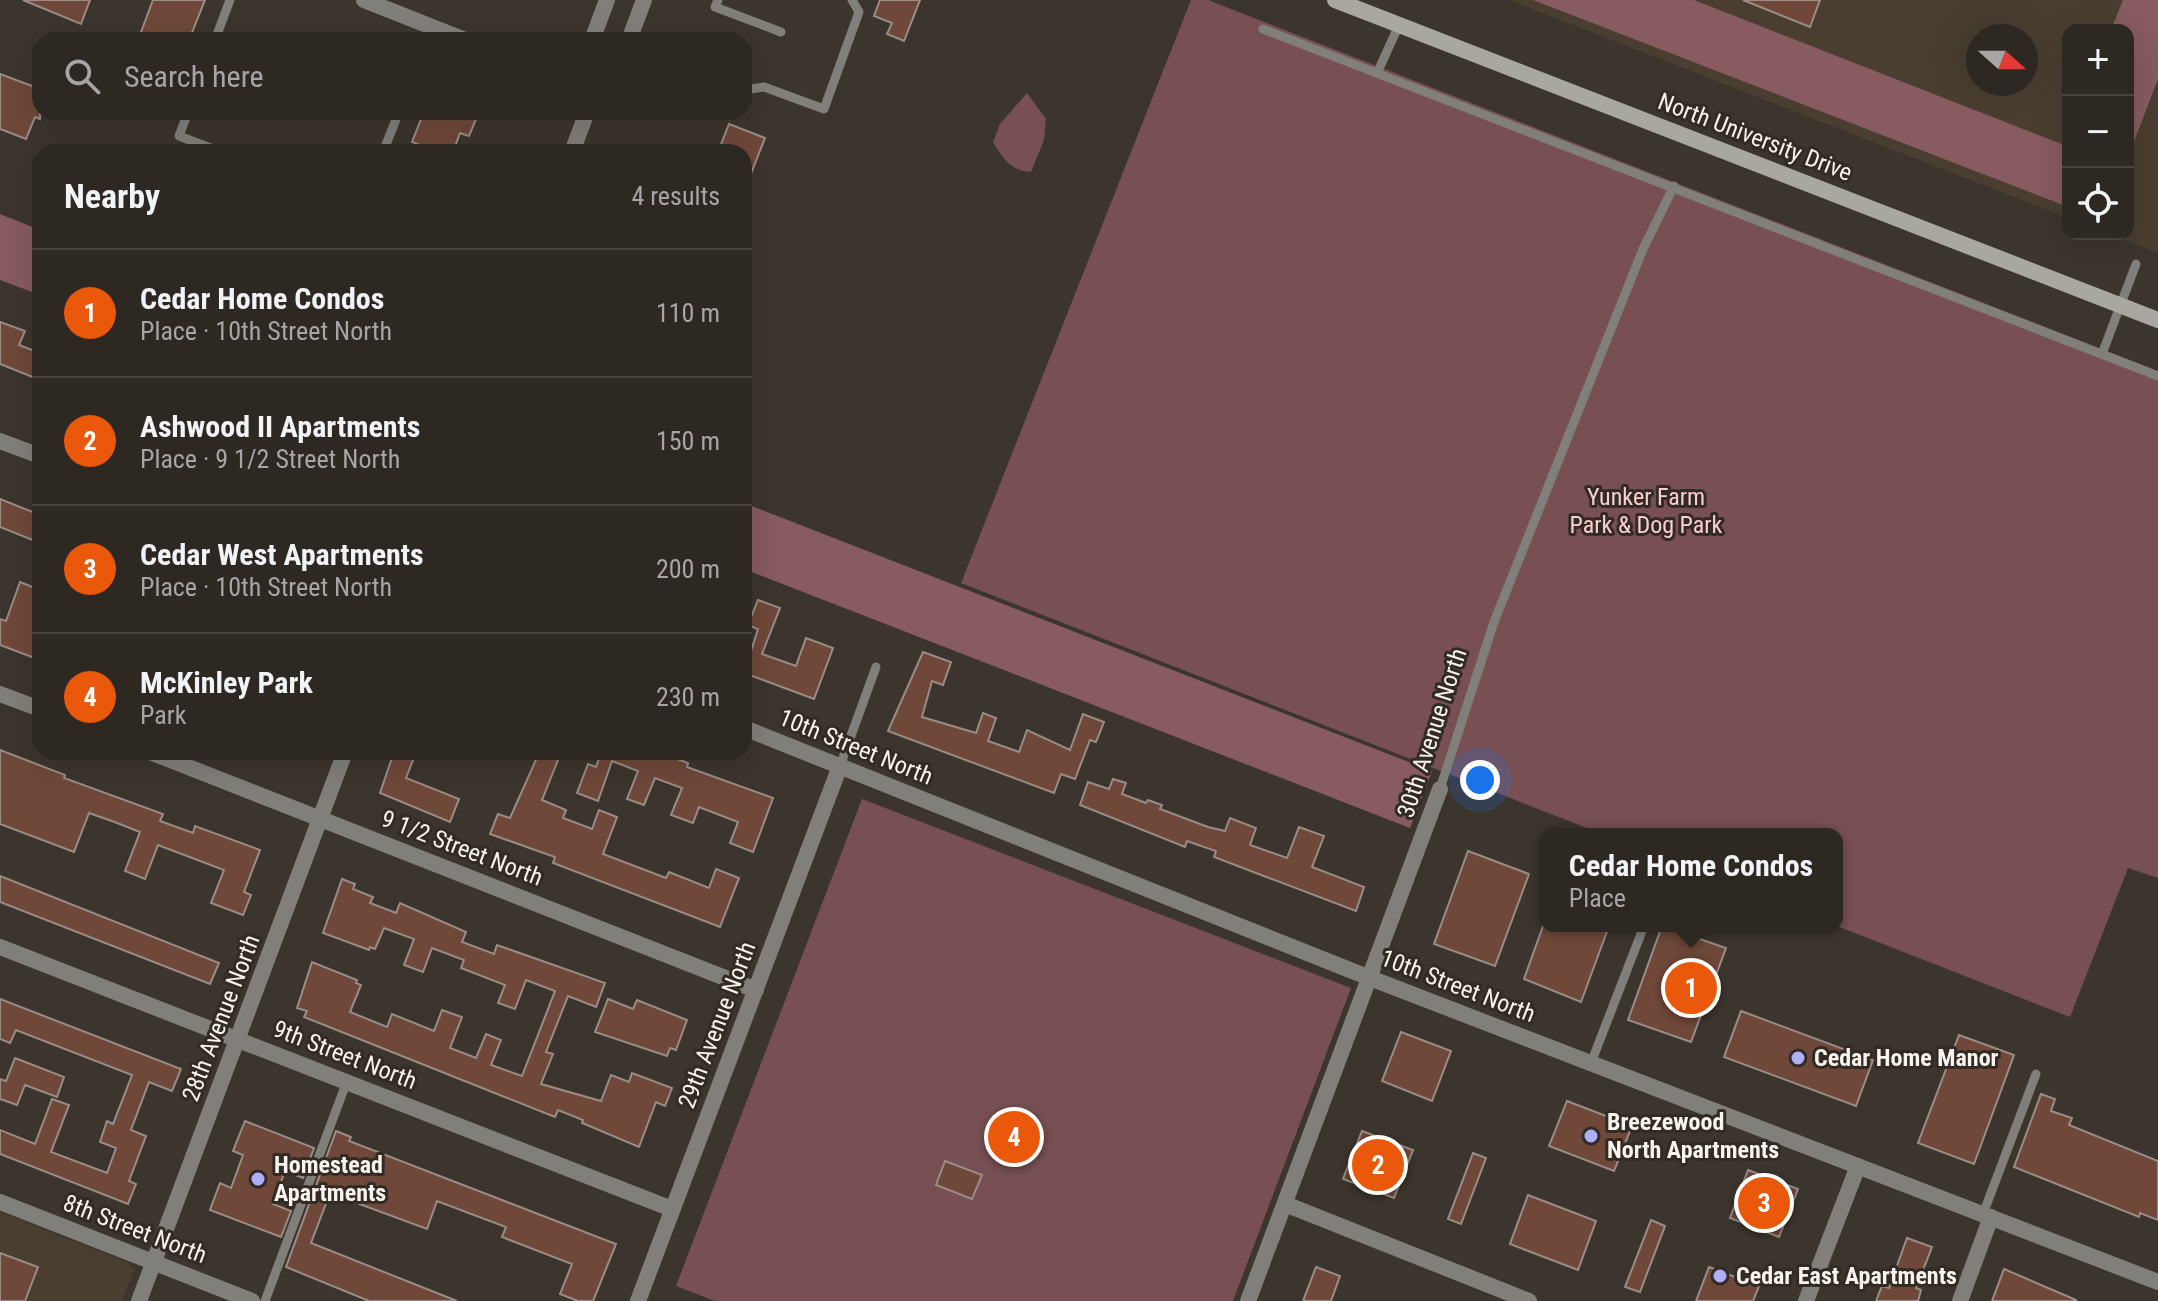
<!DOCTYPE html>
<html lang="en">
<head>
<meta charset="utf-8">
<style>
  :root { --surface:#2d2822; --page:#39342f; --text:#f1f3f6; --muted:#a7a6a5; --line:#484440; --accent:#ea580c }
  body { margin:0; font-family:"Roboto Condensed",sans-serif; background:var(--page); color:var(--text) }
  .controls { position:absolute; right:24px; top:24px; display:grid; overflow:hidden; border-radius:16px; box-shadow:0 8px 32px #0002 }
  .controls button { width:72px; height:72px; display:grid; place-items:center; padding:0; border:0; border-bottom:2px solid var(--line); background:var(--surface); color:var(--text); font:40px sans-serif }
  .compass { position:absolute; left:1966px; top:24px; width:72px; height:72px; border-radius:50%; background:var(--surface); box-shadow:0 8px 32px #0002; rotate:111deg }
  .you { position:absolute; left:1480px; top:780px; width:28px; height:28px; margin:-20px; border:6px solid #fff; border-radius:50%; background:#1a73e8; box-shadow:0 0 0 12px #1a73e833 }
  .badge { display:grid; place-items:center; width:52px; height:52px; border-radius:50%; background:var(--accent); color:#fff; font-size:26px; font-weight:700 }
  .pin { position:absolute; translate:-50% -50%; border:4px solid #fff; box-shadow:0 2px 8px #0006 }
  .popup { position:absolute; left:1539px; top:828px; width:304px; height:104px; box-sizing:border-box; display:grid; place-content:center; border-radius:16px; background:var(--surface); filter:drop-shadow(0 2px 6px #0005); font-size:26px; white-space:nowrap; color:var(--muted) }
  .popup b { font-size:30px; color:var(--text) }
  .popup::after { content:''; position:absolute; left:50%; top:100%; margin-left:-16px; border:16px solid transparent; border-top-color:var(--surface) }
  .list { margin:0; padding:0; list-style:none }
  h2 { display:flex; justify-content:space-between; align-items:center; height:104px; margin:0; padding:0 32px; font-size:34px }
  h2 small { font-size:26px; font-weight:400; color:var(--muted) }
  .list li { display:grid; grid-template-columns:52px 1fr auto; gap:24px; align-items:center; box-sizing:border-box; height:128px; padding:0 32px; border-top:2px solid var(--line) }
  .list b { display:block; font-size:30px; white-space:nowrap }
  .list p { margin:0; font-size:26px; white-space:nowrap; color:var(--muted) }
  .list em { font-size:26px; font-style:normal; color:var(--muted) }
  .icon { flex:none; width:44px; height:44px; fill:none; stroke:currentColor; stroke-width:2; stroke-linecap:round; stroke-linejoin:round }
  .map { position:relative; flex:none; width:2158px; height:1301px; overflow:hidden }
  .search { position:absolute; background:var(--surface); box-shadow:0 8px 32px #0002; left:32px; top:32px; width:720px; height:88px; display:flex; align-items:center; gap:20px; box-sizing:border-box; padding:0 28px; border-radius:24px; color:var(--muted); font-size:30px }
  .panel { position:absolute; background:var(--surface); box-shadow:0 8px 32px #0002; left:32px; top:144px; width:720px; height:616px; border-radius:24px }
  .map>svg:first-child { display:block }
  .built { fill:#493e30; fill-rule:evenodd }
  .green { fill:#785054 }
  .forest { fill:#875b60 }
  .building { fill:#6f4839; stroke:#9a8d88; stroke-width:2 }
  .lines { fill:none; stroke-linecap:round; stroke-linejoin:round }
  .service { stroke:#807f7a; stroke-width:9 }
  .minor { stroke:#807f7a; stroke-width:16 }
  .secondary { stroke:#a9a8a0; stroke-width:16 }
  .poi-dot { fill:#adaffb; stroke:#322b23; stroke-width:3 }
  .labels { text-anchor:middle; stroke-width:6; stroke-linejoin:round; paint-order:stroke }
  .street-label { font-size:24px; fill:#f8f3ee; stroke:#322b23 }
  .park-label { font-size:24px; fill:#fccdd1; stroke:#322b23 }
  .poi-label { font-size:24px; font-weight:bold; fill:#f8f3ee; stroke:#322b23; text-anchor:start }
</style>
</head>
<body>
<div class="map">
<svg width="2158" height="1301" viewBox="0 0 2158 1301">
  <rect width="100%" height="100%" fill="#3c352d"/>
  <g class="built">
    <path d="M1509 0H2158V253L2108 234H2128V30H2068V218ZM1978 36H2026V84H1978Z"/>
    <polygon points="0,1212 127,1262 134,1270 122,1301 0,1301"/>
  </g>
  <g class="green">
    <polygon points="1191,0 1208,0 2158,371 2158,878 2128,868 2070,1017 1837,926 1837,834 1602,834 961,583"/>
    <path d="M1027 93 1046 119 1044 140 1031 172C1010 170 1004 160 993 142L1000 124Z"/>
    <polygon points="862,799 1351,988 1233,1301 715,1301 676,1286"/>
  </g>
  <g class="forest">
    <polygon points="1533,0 1694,0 2064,145 2068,137 2068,207"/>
    <polygon points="2123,0 2158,0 2158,79 2128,157 2128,30 2111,30"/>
    <polygon points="0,214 40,230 40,295 0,280"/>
    <polygon points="744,503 1432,771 1410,828 744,569"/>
  </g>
  <g class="building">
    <polygon points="23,0 90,0 81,24"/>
    <polygon points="153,0 205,0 189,40 138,40"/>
    <polygon points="880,0 920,0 904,41 887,34 892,23 874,16"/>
    <polygon points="1743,0 1820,0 1810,27"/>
    <polygon points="0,74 40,89 40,119 35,117 26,139 0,129"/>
    <polygon points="424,112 469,112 467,116 476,119 469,136 460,133 453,152 417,152 420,145 412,142"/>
    <polygon points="729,124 765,138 745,189 744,152 718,152"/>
    <polygon points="0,322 25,331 19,345 40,353 40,380 0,364"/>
    <polygon points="0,499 40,515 40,543 0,527"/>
    <polygon points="20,582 40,590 40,660 0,645 0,619 6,621"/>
    <polygon points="758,600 780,608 762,654 796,666 806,638 833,648 814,699 744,673 758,629 748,625"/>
    <polygon points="923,652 951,662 943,685 932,681 922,717 976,733 983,713 996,718 988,741 1019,752 1027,730 1070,750 1083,714 1104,722 1096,742 1090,740 1075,779 1061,774 1054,793 888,731"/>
    <polygon points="0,750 65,775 64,778 163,814 160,821 193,833 195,826 260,850 244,892 251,895 243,915 211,903 224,870 158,845 145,879 125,871 140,832 112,821 89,813 74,852 0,824"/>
    <polygon points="394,752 415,755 406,778 459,799 450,822 380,793"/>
    <polygon points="593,752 659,752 688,763 687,767 773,798 753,852 730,843 738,822 699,807 693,823 671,815 682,788 655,778 644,805 627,799 638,771 612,761 598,801 577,793 588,764 596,767 600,756"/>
    <polygon points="539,753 558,760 542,800 566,810 563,818 592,829 599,810 617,817 603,854 666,878 669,872 709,888 716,869 739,878 720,927 553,863 555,857 490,834 498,814 510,818"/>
    <polygon points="1113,779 1126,783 1122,794 1146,803 1148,800 1162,805 1160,809 1208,827 1225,831 1230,818 1256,828 1250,845 1287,858 1299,827 1324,836 1312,867 1364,887 1356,911 1214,857 1216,851 1187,841 1185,847 1080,805 1088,782 1109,789"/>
    <polygon points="1468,851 1529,874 1495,966 1434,944"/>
    <polygon points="0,876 219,963 210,984 0,902"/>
    <polygon points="342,879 355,884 353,889 373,897 370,903 396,913 400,903 466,932 462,942 494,954 497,945 605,983 596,1007 568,996 546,1052 553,1054 541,1084 601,1101 611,1075 629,1082 632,1073 672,1088 665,1106 656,1102 639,1147 582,1123 583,1120 558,1110 555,1117 304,1017 307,1011 297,1008 312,962 357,980 356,983 361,985 350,1012 387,1027 392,1014 434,1031 442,1010 462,1017 450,1048 476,1058 486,1034 501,1040 491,1065 522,1076 555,991 526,980 515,1009 498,1003 505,985 461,968 464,960 432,948 423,972 404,965 414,939 384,928 375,949 370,947 369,950 323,933"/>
    <polygon points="1543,926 1609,926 1581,1002 1524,979"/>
    <polygon points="1662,926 1726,948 1691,1042 1628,1020"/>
    <polygon points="0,999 181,1069 172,1091 149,1082 131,1130 146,1136 129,1181 136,1184 128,1204 0,1154 0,1130 35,1144 52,1099 69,1105 51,1152 107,1173 116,1148 100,1142 107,1121 113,1124 132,1075 16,1030 10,1043 0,1039"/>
    <polygon points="608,999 633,1009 637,1000 687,1020 676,1050 670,1048 667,1056 595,1032"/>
    <polygon points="1741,1011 1873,1060 1856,1106 1724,1057"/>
    <polygon points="1401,1032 1451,1051 1432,1101 1382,1081"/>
    <polygon points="1959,1035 2014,1055 1974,1164 1918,1143"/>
    <polygon points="15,1058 64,1077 57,1097 25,1085 17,1105 0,1099 0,1079 6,1081"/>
    <polygon points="2041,1094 2055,1099 2051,1111 2072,1118 2069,1125 2158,1161 2158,1220 2140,1213 2139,1217 2014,1167"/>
    <polygon points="1567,1101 1632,1126 1614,1171 1549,1146"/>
    <polygon points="245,1121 314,1148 303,1178 285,1171 273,1204 291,1211 281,1237 210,1210 220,1183 231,1188 243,1155 233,1151"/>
    <polygon points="336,1131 351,1137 349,1141 616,1244 593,1301 578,1301 560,1294 572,1264 502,1237 506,1227 437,1201 427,1229 330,1193 311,1243 457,1301 369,1301 286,1267"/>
    <polygon points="1362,1131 1413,1150 1394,1198 1343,1179"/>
    <polygon points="1473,1153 1486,1158 1461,1224 1448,1219"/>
    <polygon points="945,1161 982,1175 972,1199 936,1185"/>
    <polygon points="1748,1170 1798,1189 1779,1237 1730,1218"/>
    <polygon points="1528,1195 1596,1221 1578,1270 1510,1244"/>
    <polygon points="1651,1220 1665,1226 1640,1292 1625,1287"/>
    <polygon points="1907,1238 1932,1247 1916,1288 1921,1290 1918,1301 1876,1301 1882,1286 1889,1288"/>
    <polygon points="0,1253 38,1267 25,1301 0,1301"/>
    <polygon points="1316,1267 1340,1276 1331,1301 1303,1301"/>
    <polygon points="1709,1267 1759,1286 1753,1301 1696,1301"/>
    <polygon points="2004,1269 2076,1300 2076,1301 1992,1301"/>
  </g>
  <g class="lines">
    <g class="service">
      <polyline points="718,0 715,7 781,32"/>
      <polyline points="1263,29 2158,376"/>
      <polyline points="215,40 230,0"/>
      <polyline points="1378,71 1399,25"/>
      <polyline points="744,90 764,87 824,109 859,12 852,0"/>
      <polyline points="188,112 179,136 221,152"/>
      <polyline points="651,112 661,115 676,112"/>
      <polyline points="383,152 399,112"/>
      <polyline points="2102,354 2136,264"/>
      <polyline points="840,766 876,667"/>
      <polyline points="1440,789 1494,622 1643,249 1674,186"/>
      <polyline points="1591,1063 1644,926"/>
      <polyline points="1983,1214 2036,1074"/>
      <polyline points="265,1301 347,1081"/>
    </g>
    <g class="minor">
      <polyline points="364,0 465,40"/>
      <polyline points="592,40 607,0"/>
      <polyline points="629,40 644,0"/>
      <polyline points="572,152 587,112"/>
      <polyline points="0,441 40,456"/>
      <polyline points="0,694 40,709"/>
      <polyline points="744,728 1370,978 2158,1282"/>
      <polyline points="150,752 756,990"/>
      <polyline points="0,947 672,1209"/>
      <polyline points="0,1202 252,1301"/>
      <polyline points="1285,1204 1529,1301"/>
      <polyline points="139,1301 345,752"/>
      <polyline points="638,1301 840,766"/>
      <polyline points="1248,1301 1440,789"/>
      <polyline points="1806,1301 1858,1166"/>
      <polyline points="1960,1301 1991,1217"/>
    </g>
    <polyline class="secondary" points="1335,0 2158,320"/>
  </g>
  <g class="poi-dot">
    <circle cx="1798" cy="1058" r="8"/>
    <circle cx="1591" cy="1136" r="8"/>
    <circle cx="258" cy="1179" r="8"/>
    <circle cx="1720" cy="1276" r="8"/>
  </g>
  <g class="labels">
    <g class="street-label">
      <text transform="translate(1755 137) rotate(21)" y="8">North University Drive</text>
      <text transform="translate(1432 733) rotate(-72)" y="8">30th Avenue North</text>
      <text transform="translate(856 747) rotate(22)" y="8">10th Street North</text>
      <text transform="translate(462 848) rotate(21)" y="8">9 1/2 Street North</text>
      <text transform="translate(1458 986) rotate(21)" y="8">10th Street North</text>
      <text transform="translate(221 1018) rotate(-69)" y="8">28th Avenue North</text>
      <text transform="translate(717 1025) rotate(-69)" y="8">29th Avenue North</text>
      <text transform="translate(345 1055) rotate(21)" y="8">9th Street North</text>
      <text transform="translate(135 1229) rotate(21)" y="8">8th Street North</text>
    </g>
    <g class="park-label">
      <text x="1646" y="505">Yunker Farm<tspan x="1646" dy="28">Park &amp; Dog Park</tspan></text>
    </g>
    <g class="poi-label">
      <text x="1814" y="1066">Cedar Home Manor</text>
      <text x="1607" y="1130">Breezewood<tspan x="1607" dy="28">North Apartments</tspan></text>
      <text x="274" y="1173">Homestead<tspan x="274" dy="28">Apartments</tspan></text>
      <text x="1736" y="1284">Cedar East Apartments</text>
    </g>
  </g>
</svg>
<div class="controls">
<button>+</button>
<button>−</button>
<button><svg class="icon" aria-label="locate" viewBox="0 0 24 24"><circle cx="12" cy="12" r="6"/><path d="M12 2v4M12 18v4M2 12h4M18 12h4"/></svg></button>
</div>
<svg class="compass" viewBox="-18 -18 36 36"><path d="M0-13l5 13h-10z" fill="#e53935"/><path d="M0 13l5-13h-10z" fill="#a7a6a5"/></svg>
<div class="you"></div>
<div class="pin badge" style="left:1691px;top:988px">1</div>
<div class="popup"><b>Cedar Home Condos</b>Place</div>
<div class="pin badge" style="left:1378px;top:1165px">2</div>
<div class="pin badge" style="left:1764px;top:1203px">3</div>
<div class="pin badge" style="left:1014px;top:1137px">4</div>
<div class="search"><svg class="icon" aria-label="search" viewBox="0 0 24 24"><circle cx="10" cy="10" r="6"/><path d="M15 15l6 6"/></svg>Search here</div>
<section class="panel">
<h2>Nearby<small>4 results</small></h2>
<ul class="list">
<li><span class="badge">1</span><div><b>Cedar Home Condos</b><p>Place · 10th Street North</p></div><em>110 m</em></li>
<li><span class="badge">2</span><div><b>Ashwood II Apartments</b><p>Place · 9 1/2 Street North</p></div><em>150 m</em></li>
<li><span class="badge">3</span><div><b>Cedar West Apartments</b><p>Place · 10th Street North</p></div><em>200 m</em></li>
<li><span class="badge">4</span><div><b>McKinley Park</b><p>Park</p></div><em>230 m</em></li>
</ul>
</section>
</div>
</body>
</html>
